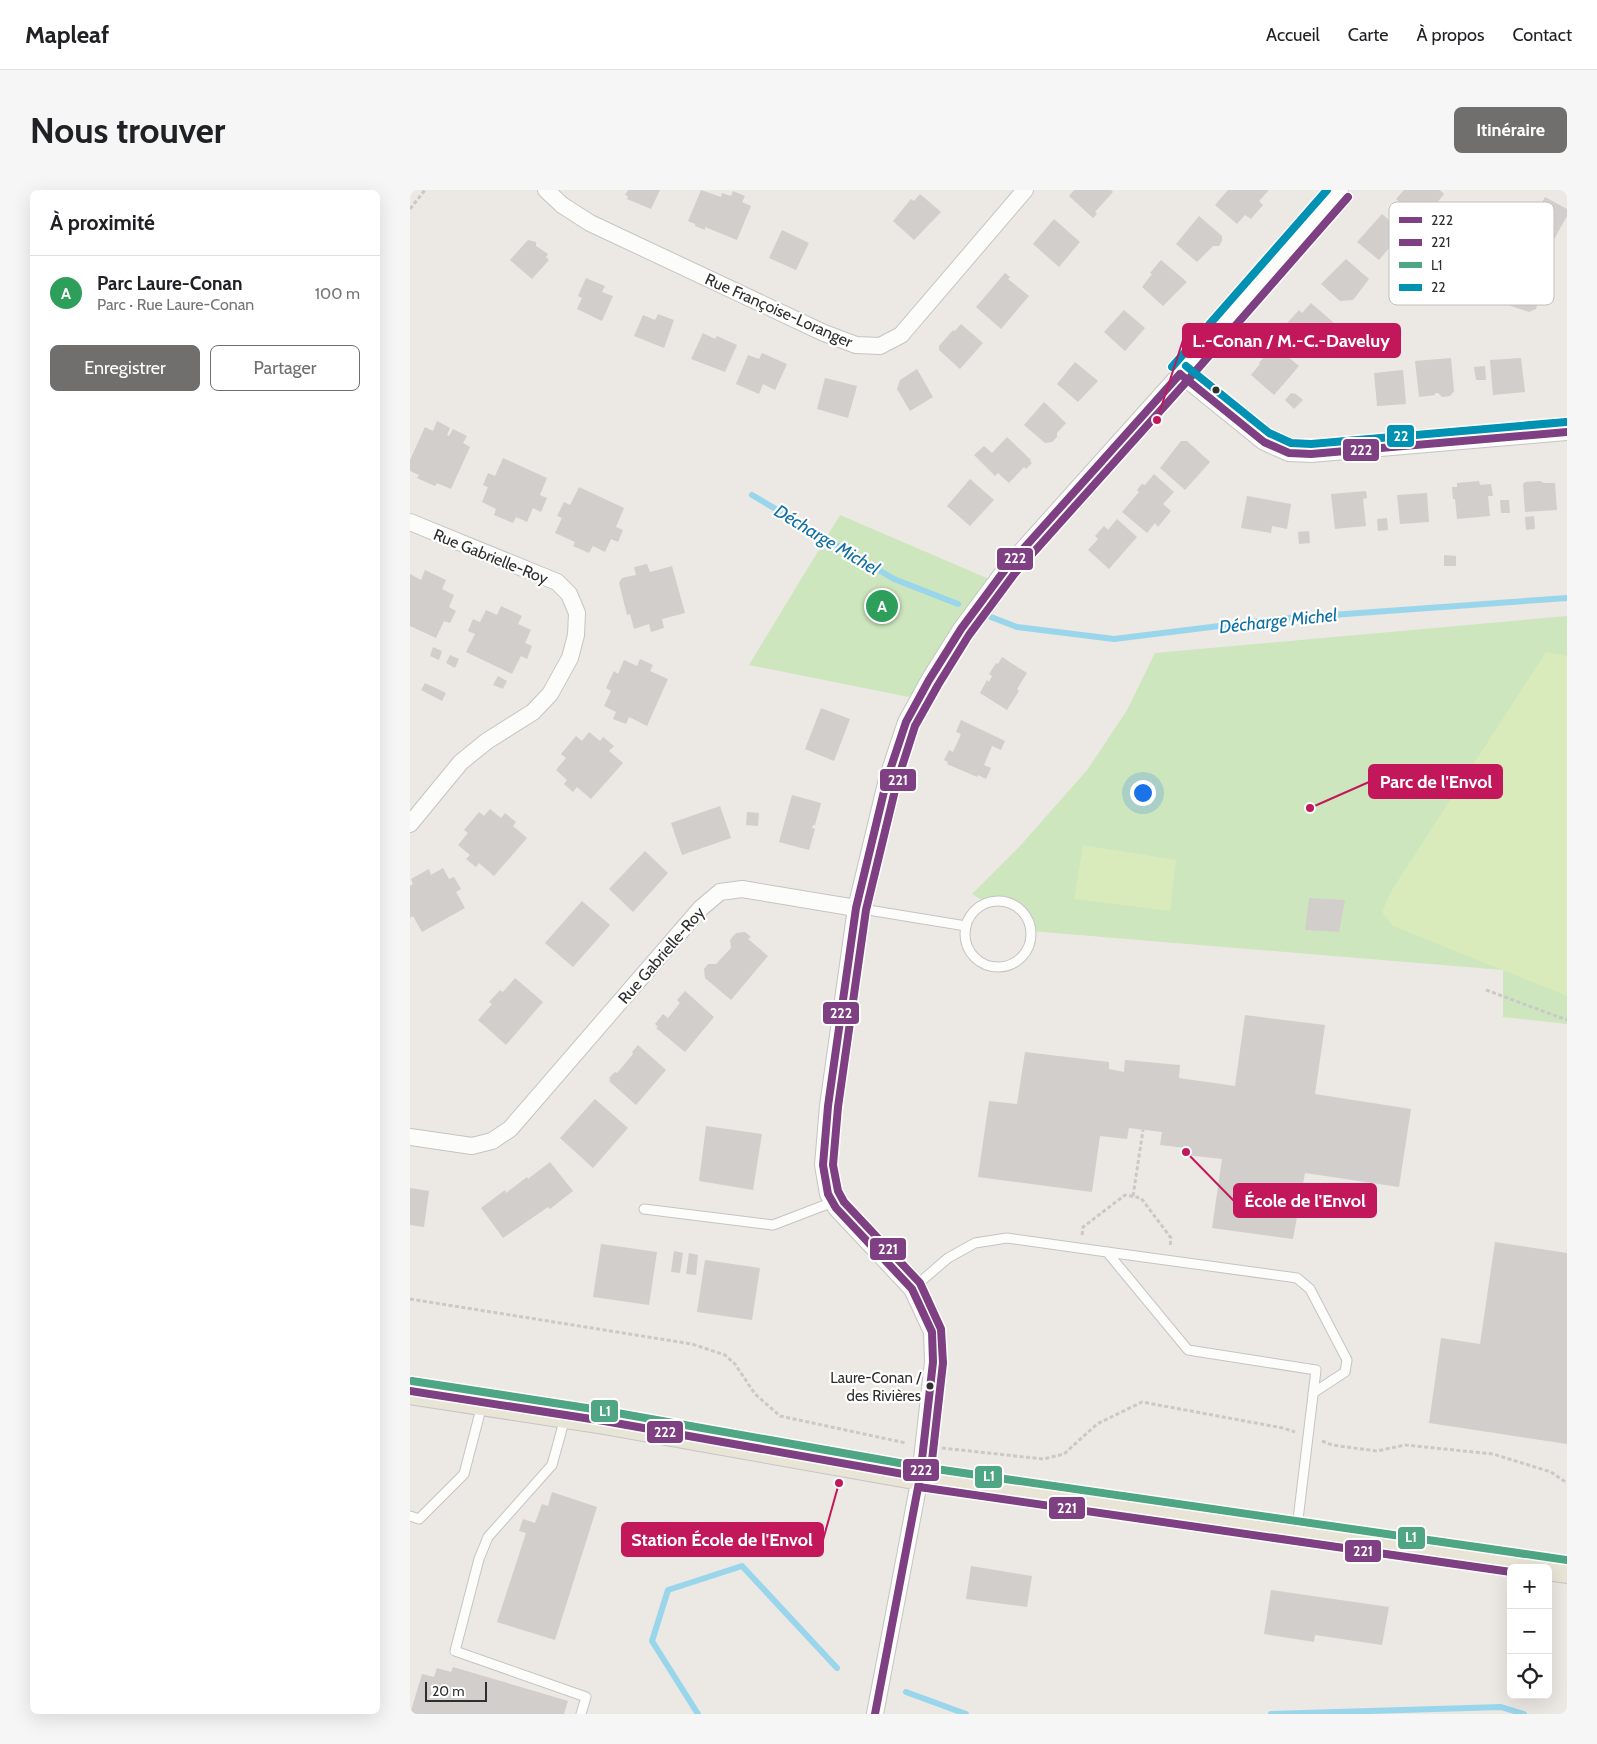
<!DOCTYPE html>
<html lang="fr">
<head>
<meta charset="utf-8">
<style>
  :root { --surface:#fff; --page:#f6f6f6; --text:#202124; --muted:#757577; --line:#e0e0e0; --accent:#706f6e }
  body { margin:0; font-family:Cabin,sans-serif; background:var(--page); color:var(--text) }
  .controls { position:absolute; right:15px; bottom:15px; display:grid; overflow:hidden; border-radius:8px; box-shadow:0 5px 20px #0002 }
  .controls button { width:45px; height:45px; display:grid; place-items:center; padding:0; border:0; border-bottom:1px solid var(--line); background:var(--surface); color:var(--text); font:25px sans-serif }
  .scale { position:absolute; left:15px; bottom:12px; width:62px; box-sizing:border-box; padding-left:5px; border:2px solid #2e2e2e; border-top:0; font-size:14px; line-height:18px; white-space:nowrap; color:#2e2e2e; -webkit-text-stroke:4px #fff; paint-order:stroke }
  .you { position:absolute; left:732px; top:602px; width:18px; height:18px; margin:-12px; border:4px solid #fff; border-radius:50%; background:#1a73e8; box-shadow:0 0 0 8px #1a73e833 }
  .badge { display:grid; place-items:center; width:32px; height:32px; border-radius:50%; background:var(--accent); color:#fff; font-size:16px; font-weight:700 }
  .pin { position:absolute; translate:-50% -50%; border:2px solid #fff; box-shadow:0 1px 5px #0006 }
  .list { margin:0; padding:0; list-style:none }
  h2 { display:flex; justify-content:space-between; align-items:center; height:65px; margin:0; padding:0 20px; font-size:21px }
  h2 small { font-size:16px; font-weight:400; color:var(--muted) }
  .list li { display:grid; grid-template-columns:32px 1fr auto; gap:15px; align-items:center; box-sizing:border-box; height:75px; padding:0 20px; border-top:1px solid var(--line) }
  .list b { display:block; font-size:19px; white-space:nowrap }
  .list p { margin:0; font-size:16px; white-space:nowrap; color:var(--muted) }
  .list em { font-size:16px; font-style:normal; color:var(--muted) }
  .actions { display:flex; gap:10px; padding:15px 20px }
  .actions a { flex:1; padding:11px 0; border:1px solid var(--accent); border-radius:8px; text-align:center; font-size:18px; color:var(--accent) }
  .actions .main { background:var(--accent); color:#fff }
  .icon { flex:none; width:28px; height:28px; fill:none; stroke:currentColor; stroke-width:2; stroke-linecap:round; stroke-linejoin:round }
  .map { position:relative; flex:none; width:1157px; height:1524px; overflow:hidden; border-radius:8px }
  header { display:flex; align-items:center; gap:30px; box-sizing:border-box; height:70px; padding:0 25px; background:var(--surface); border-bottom:1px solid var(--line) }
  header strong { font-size:24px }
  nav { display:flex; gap:28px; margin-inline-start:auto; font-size:18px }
  .intro { display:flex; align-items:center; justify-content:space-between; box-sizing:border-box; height:120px; padding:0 30px }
  h1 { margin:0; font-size:35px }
  .button { padding:12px 22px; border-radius:8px; background:var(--accent); color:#fff; font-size:18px; font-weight:700 }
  main { display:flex; gap:30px; padding:0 30px }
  aside { flex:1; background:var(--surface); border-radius:8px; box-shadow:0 5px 20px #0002 }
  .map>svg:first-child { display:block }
  .park { fill:#cee6be }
  .pitch { fill:#d9eabb }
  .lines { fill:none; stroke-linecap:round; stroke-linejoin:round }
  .stream { stroke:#99d6ec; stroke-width:6 }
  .building { fill:#d1cecb }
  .lane-casing { stroke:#c5c4c5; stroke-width:11 }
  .street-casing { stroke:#c5c4c5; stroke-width:18 }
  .primary-casing { stroke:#c6c5c4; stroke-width:28 }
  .path { stroke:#c9c9c8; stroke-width:3; stroke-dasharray:4 2.5; stroke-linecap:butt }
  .lane { stroke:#fcfcfb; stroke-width:9 }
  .street { stroke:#fcfcfb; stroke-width:16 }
  .primary { stroke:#e8e4d6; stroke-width:26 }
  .bus-1-casing { stroke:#fff; stroke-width:11 }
  .bus-2-casing { stroke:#fff; stroke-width:11 }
  .bus-3-casing { stroke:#fff; stroke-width:11 }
  .bus-4-casing { stroke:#fff; stroke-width:11 }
  .bus-1 { stroke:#7e4082; stroke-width:8 }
  .bus-2 { stroke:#7e4082; stroke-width:8 }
  .bus-3 { stroke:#4ea685; stroke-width:8 }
  .bus-4 { stroke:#0091b3; stroke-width:8 }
  .bus-dot { fill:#2e2e2e; stroke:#fff; stroke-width:2 }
  .labels { text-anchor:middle; stroke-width:4.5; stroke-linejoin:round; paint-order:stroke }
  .bus-label { font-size:15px; fill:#2e2e2e; stroke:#fff; text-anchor:end }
  .street-label { font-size:16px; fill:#2e2e2e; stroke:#fff }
  .water-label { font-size:18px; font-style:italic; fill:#0d6fa3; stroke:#fff }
  .key { fill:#fff; stroke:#c0c0c0; stroke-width:1 }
  .key-label { font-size:14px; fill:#2e2e2e }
  .leader { fill:none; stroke:#c2185b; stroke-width:2 }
  .callout-dot { fill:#c2185b; stroke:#fff; stroke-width:2 }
  .callout { fill:#c2185b; stroke:#c2185b; stroke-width:2 }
  .callout-label { font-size:18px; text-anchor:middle; font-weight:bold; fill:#fff }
  .line-badge { stroke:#fff; stroke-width:2 }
  .badge-label { font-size:14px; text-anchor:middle; font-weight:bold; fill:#fff }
</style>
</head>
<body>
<header>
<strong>Mapleaf</strong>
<nav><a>Accueil</a><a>Carte</a><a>À propos</a><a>Contact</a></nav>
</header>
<div class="intro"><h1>Nous trouver</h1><a class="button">Itinéraire</a></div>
<main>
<aside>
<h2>À proximité<small></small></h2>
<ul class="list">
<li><span class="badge" style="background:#2e9e5b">A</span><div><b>Parc Laure-Conan</b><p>Parc · Rue Laure-Conan</p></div><em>100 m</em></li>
</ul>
<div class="actions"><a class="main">Enregistrer</a><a>Partager</a></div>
</aside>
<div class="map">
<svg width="1157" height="1524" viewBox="0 0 1157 1524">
  <rect width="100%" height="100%" fill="#ece8e4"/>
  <g class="park">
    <polygon points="430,325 586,392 509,509 339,475"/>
    <polygon points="1157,426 1157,834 1093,827 1093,780 621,741 616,727 609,718 594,712 577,713 562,704 610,656 678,579 717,520 745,463"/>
  </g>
  <g class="pitch">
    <polygon points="1136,462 1157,466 1157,806 983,736 972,722 980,703"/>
    <polygon points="673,655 766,670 760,721 664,709"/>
  </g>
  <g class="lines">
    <g class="stream">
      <polyline points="342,305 484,389 548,414"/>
      <polyline points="581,427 607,437 704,449 866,429 1157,408"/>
      <polyline points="496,1502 556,1524"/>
      <polyline points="288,1524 242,1451 258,1400 332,1376 427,1478"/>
      <polyline points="861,1524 1091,1517 1114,1524"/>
    </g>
  </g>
  <g class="building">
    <polygon points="218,0 250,0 241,19 217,9 218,6 215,5"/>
    <polygon points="291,0 311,7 312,3 321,6 323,1 335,6 332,12 341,16 327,50 295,37 295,40 285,36 285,34 278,31"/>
    <polygon points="664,0 701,0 703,2 685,22 687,24 683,28 659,6"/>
    <polygon points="818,0 859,0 849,11 853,15 841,29 835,25 827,34 805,15"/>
    <polygon points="994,0 1030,0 1034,4 1012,32 986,9"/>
    <polygon points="510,4 531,22 504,50 483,31 501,9 504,11"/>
    <polygon points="1135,7 1157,19 1157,26 1138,60 1110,45 1125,18 1128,20"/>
    <polygon points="972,24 993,42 969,70 947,52"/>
    <polygon points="789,26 812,46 812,51 809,56 803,56 787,72 766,54"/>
    <polygon points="644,29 670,52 649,77 623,54"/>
    <polygon points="372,40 399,53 386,80 359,68"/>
    <polygon points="118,50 126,52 126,56 138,64 136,67 139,70 122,89 100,70"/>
    <polygon points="936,69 959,89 943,110 930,111 911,94"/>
    <polygon points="751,70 777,92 753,116 732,97 742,84 740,83"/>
    <polygon points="1109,71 1137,79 1126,119 1119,122 1092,113 1100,85 1104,86"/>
    <polygon points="595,83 600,87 598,89 619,106 591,139 566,117"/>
    <polygon points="176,88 195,96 192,102 203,106 192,131 167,119 172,108 168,106"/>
    <polygon points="901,113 924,133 897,164 870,141 889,120 892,123"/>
    <polygon points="714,120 735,138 715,161 694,142"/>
    <polygon points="248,124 264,130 254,158 224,146 233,125 245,130"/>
    <polygon points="551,134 573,153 550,179 529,160 529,156 543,140 545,141"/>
    <polygon points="293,143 305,149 307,146 327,155 315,182 281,169"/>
    <polygon points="864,155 889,176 864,205 841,185 850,174 849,173"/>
    <polygon points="352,163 377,174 365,200 353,194 349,204 326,194 338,165 349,169"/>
    <polygon points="1041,168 1044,201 1040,206 1032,207 1028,203 1025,203 1025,205 1009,207 1005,171"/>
    <polygon points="1111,168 1115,202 1083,205 1080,170"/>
    <polygon points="665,172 688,191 668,212 647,194"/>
    <polygon points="1075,176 1076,190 1066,190 1064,177"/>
    <polygon points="507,179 523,207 500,221 487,199 490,190"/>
    <polygon points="993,180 996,214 967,216 964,183"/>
    <polygon points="415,188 447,196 438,228 407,219"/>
    <polygon points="881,203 886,204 893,210 884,219 875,210"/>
    <polygon points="634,212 656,233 647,243 647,247 642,252 635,253 614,235"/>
    <polygon points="27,231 40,238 37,245 39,246 43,239 57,246 53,253 60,257 41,299 27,293 25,296 7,288 9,285 0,281 0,270 15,237 23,241"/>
    <polygon points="597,247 621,270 620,271 622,273 616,279 614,277 599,293 588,283 585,286 564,265 574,256 582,263"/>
    <polygon points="771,251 777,251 800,272 775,300 750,278"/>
    <polygon points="93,268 137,288 130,305 137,308 131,322 123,318 117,332 106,327 103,333 84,325 86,319 72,312 78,297 73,295 78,283 85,286"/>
    <polygon points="744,284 764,302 753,314 761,321 748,337 745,333 737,343 712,322 729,302 727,300 732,294 735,295"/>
    <polygon points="560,289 584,310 560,336 537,316"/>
    <polygon points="1069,291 1070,295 1081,294 1083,306 1078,306 1080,326 1047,329 1045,309 1043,309 1042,297 1047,297 1047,293"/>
    <polygon points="1130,291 1134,293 1145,293 1147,320 1115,322 1113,294 1115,292"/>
    <polygon points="169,297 214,318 206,337 213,340 208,352 201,349 195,362 183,356 179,363 163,356 165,352 145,343 152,328 147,326 154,312 160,315"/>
    <polygon points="956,301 957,308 953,309 956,336 925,339 921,304"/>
    <polygon points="1017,303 1019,332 990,334 987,305"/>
    <polygon points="837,306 881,314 877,339 862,336 861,343 831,338"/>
    <polygon points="1090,310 1099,310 1100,323 1091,323"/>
    <polygon points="1124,326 1125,339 1116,340 1115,327"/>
    <polygon points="977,328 978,340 968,341 967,329"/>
    <polygon points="707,329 727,347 699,379 678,360 688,349 685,346 694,336 698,340"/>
    <polygon points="899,341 900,353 889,354 888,342"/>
    <polygon points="1034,365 1046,366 1046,376 1034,376"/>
    <polygon points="237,374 240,382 262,376 275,423 252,429 254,438 241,442 239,434 224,439 220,424 217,425 209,393 212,388 226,385 224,377"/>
    <polygon points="15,380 36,390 32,399 44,405 39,417 46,421 40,433 34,431 26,448 0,436 0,384 11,390"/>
    <polygon points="91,416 112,426 108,434 121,440 115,453 122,456 117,469 111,466 102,484 56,462 65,444 58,441 63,429 70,432 76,420 87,425"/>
    <polygon points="23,457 32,461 29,470 20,466"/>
    <polygon points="40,465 49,469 45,478 36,473"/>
    <polygon points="592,467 617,483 607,499 609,501 597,520 570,503 577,490 579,492 582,486 579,484 586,473 588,474"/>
    <polygon points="230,469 243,475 240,481 258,489 237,536 219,527 216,534 203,529 206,522 194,516 201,501 196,498 204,481 208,484 214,470 227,476"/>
    <polygon points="88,486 97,491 93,499 83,495"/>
    <polygon points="15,493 36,503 32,511 11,500"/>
    <polygon points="411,518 440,529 424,571 395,559"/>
    <polygon points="551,530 595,551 591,560 582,556 574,575 581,578 576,589 568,585 567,587 537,574 538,572 534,570 539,560 543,562 551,544 546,542"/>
    <polygon points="179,542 190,551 193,547 204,556 199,561 213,573 181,609 167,597 163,602 154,594 157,590 146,580 156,568 151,564 166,546 172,551"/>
    <polygon points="382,605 411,613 405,635 403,635 402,638 405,639 399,660 369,652"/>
    <polygon points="310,616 321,648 272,665 261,633"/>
    <polygon points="80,619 91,628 95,623 106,632 103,636 117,648 84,686 69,673 66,677 56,669 60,665 48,655 58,643 54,640 69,622 74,626"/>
    <polygon points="337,622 349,623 348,636 336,635"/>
    <polygon points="235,661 258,683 223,722 199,699"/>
    <polygon points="33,678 39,689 44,687 51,699 46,702 55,718 12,742 3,726 0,728 0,696 3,694 1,689 19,679 21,685"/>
    <polygon points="899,708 935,710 929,742 895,740"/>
    <polygon points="172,711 200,735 163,777 135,753"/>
    <polygon points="335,742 341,747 338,749 358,766 321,810 295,788 294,779 298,774 306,774 321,758 320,750 326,743"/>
    <polygon points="105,788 133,812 96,855 68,830 82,814 79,812 90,800 93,802"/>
    <polygon points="275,801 304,827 275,862 246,838 248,837 245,834 253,824 258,828 270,813 267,810"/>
    <polygon points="835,825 915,835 905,904 1001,919 989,997 895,983 883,1049 802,1038 812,969 776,965 776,958 750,955 752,942 719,938 717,949 690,946 682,1002 568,987 579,911 607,914 615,862 699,872 699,879 714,882 715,870 770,875 769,888 825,896"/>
    <polygon points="228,855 256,880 226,915 199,891 200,890 199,888 205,882 207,883 223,864 222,862"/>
    <polygon points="185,909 218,938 183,978 150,948"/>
    <polygon points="296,936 352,944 343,1000 289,991"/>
    <polygon points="140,972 163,1001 140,1019 138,1017 93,1048 71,1018 95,1000 96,1003 117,987 118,989"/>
    <polygon points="0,998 19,1001 14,1037 0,1035"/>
    <polygon points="1085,1052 1157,1063 1157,1254 1019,1233 1031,1148 1070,1154"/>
    <polygon points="191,1054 247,1062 239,1115 183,1107"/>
    <polygon points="264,1061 273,1063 270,1083 261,1082"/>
    <polygon points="279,1063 288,1065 286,1085 276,1084"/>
    <polygon points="295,1070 350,1078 342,1130 287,1122"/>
    <polygon points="142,1302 187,1317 145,1450 87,1432 116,1343 109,1341 113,1329 125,1333 132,1314 138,1316"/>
    <polygon points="561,1376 622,1386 617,1417 556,1409"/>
    <polygon points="861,1400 979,1417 972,1455 905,1445 904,1452 854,1444"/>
    <polygon points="43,1477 158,1511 154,1524 0,1524 12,1484 24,1487 27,1478 41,1482"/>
  </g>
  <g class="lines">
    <g class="lane-casing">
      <g id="lane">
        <circle cx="588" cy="744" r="33"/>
        <polyline points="446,718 556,736"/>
        <polyline points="234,1019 363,1035 423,1012"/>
        <polyline points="697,1062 887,1088 900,1099 937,1170 935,1182 903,1203"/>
        <polyline points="502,1099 538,1068 565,1053 597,1048 697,1062 778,1160 906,1180 887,1338"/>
        <polyline points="155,1228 142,1275 78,1347 69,1369 45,1461 176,1507 171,1524"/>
        <polyline points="0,1326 9,1329 54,1284 72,1215"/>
      </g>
    </g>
    <g class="street-casing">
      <g id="street">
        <polyline points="136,0 152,15 180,33 414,143 446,155 470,156 491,145 615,0"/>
        <polyline points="770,184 854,252 879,263 901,264 1157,242"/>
        <polyline points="0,332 147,392 159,404 167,423 166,445 160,468 140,504 123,522 77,551 51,572 0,634"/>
        <polyline points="0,947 62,956 82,951 100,939 291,718 310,702 332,699 446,718"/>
        <polyline points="465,1524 510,1287 523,1172 522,1142 502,1099 426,1018 418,1004 413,975 418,916 446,718 477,589 496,532 519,490 551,439 597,377 770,184 930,0"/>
      </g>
    </g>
    <g class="primary-casing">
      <polyline id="primary" points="0,1201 194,1231 510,1287 1157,1380"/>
    </g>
    <g class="path">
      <polyline points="0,19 15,0"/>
      <polyline points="1076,800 1157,830"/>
      <polyline points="723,1006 733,940"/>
      <polyline points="672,1045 673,1037 715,1005 731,1008 761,1048 760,1057"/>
      <polyline points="0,1109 282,1154 315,1165 325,1174 345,1204 370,1226 496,1253"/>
      <polyline points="912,1251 922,1255 967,1261 995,1255 1083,1264 1141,1282 1157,1293"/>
      <polyline points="532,1258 633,1269 654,1264 687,1234 732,1212 873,1238 885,1242"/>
    </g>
    <use href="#lane" class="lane"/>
    <use href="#street" class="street"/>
    <use href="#primary" class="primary"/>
    <g class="bus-1-casing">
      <g id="bus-1">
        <polyline points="770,184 854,252 879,263 901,264 1157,242"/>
        <polyline points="0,1201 194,1231 510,1287"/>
        <polyline points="465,1524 510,1287 523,1172 522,1142 502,1099 426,1018 418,1004 413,975 418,916 446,718 477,589 496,532 519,490 551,439 597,377 770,184"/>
      </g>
    </g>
    <g class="bus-2-casing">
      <g id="bus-2">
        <polyline points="520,1288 533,1173 531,1139 510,1093 434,1012 428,1001 423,975 428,917 456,720 487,592 505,536 528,495 559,445 605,383 777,191 938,7"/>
        <polyline points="509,1297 1101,1382"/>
      </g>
    </g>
    <g class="bus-3-casing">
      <polyline id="bus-3" points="2,1191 196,1221 512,1277 1157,1370"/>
    </g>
    <g class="bus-4-casing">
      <g id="bus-4">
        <polyline points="776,176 859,243 881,253 901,254 1156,232"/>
        <polyline points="762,177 917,0"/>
      </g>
    </g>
    <use href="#bus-1" class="bus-1"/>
    <use href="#bus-2" class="bus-2"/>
    <use href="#bus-3" class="bus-3"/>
    <use href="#bus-4" class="bus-4"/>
  </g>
  <g class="bus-dot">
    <circle cx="806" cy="200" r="4.5"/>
    <circle cx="520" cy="1196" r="4.5"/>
  </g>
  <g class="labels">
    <g class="bus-label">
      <text x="511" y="1193">Laure-Conan /<tspan x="511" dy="18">des Rivières</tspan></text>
    </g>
    <g class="street-label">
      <text transform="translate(369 120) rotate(24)" y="6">Rue Françoise-Loranger</text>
      <text transform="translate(81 366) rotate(22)" y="6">Rue Gabrielle-Roy</text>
      <text transform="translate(251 765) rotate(-49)" y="6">Rue Gabrielle-Roy</text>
    </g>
    <g class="water-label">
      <text transform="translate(417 350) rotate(31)" y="6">Décharge Michel</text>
      <text transform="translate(868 431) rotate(-6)" y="6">Décharge Michel</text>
    </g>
  </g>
  <rect x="979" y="12" width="165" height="103" rx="8" class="key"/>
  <rect x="989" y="27" width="23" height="6" fill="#7e4082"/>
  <rect x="989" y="49" width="23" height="7" fill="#7e4082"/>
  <rect x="989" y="72" width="23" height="6" fill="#4ea685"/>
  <rect x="989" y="94" width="23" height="7" fill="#0091b3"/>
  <g class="key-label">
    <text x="1021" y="35">222</text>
    <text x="1021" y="57">221</text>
    <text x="1021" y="80">L1</text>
    <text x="1021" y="102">22</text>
  </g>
  <path class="leader" d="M747 230L773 150M900 618L959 592M776 962L824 1011M429 1293L413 1350"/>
  <g class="callout-dot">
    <circle cx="747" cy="230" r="5"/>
    <circle cx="900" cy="618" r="5"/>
    <circle cx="776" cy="962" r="5"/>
    <circle cx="429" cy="1293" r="5"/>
  </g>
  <g class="callout">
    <rect x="773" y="134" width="217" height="33" rx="5"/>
    <rect x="959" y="575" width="133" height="33" rx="5"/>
    <rect x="824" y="994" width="142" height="33" rx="5"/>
    <rect x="212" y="1333" width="201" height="33" rx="5"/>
  </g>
  <g class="callout-label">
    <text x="881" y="157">L.-Conan / M.-C.-Daveluy</text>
    <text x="1026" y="598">Parc de l'Envol</text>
    <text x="895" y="1017">École de l'Envol</text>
    <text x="312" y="1356">Station École de l'Envol</text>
  </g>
  <g class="line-badge">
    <rect x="976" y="234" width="29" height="24" rx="5" fill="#0091b3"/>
    <rect x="932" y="248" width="38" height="24" rx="5" fill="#7e4082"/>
    <rect x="586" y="357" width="38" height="24" rx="5" fill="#7e4082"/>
    <rect x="469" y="578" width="38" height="24" rx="5" fill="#7e4082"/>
    <rect x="412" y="811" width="38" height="24" rx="5" fill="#7e4082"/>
    <rect x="459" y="1047" width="38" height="24" rx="5" fill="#7e4082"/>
    <rect x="180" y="1209" width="29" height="24" rx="5" fill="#4ea685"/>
    <rect x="236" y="1230" width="38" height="24" rx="5" fill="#7e4082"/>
    <rect x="492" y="1268" width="38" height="24" rx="5" fill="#7e4082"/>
    <rect x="564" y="1275" width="29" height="24" rx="5" fill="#4ea685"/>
    <rect x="638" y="1306" width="38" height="24" rx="5" fill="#7e4082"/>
    <rect x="987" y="1336" width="29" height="24" rx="5" fill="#4ea685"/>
    <rect x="934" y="1349" width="38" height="24" rx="5" fill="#7e4082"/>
  </g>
  <g class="badge-label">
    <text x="991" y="251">22</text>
    <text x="951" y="265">222</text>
    <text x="605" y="373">222</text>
    <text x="488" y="595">221</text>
    <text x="431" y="828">222</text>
    <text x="478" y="1064">221</text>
    <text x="195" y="1226">L1</text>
    <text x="255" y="1247">222</text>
    <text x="511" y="1285">222</text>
    <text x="579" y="1291">L1</text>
    <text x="657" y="1323">221</text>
    <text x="1001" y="1352">L1</text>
    <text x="953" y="1366">221</text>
  </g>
</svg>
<div class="controls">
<button>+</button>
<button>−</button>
<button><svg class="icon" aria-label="locate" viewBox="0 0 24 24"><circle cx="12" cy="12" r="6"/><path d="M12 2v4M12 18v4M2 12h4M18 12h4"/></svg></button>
</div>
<div class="scale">20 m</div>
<div class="you"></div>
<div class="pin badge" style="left:472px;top:416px;background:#2e9e5b">A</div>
</div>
</main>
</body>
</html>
